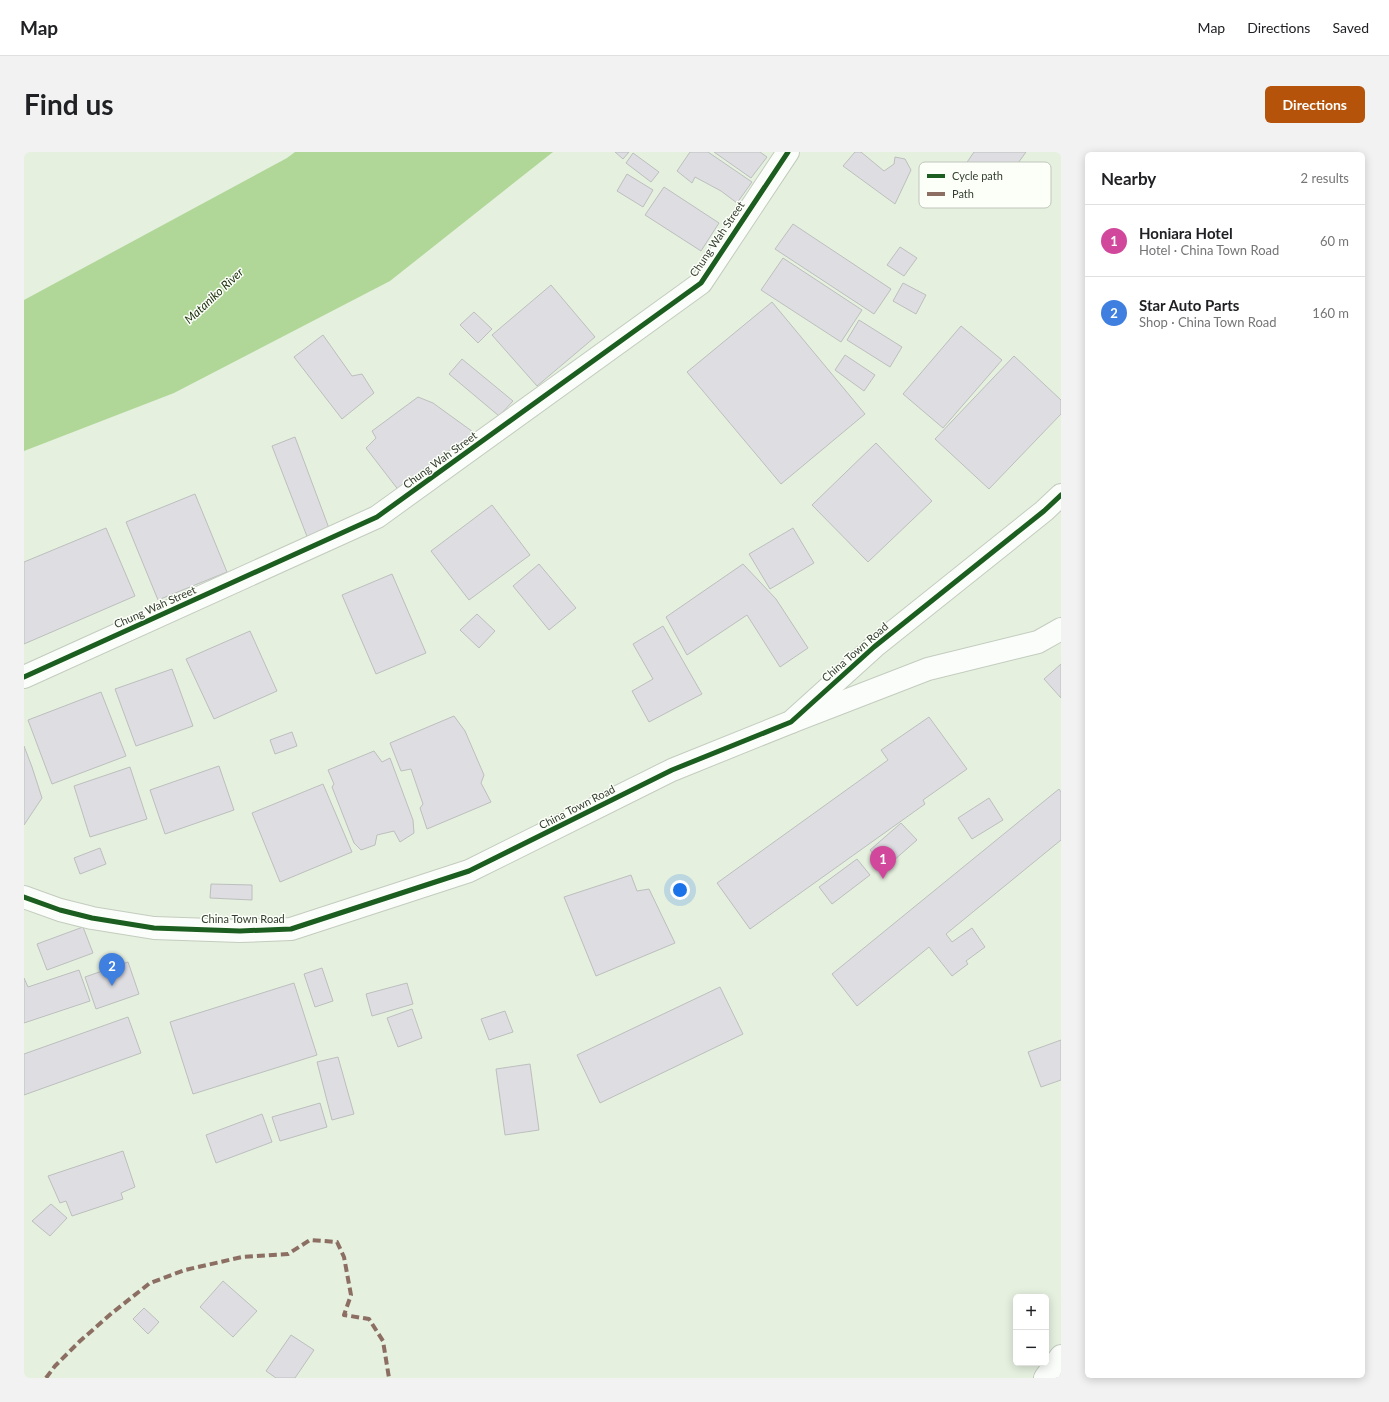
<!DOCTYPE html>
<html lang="en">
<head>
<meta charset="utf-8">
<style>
  :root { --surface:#fff; --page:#f2f2f2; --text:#202124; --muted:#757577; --line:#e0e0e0; --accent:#b45309 }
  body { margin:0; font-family:Lato,sans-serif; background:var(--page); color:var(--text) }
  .controls { position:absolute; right:12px; bottom:12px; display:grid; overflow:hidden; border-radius:6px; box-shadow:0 2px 10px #0003 }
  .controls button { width:36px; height:36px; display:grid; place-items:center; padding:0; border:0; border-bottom:1px solid var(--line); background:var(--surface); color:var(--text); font:20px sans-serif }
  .you { position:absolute; left:656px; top:738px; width:14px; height:14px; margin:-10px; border:3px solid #fff; border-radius:50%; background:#1a73e8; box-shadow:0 0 0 6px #1a73e833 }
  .badge { display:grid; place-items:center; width:26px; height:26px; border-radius:50%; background:var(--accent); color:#fff; font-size:13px; font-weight:700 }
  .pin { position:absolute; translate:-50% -33px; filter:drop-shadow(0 1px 2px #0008) }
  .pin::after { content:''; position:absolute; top:21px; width:14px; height:12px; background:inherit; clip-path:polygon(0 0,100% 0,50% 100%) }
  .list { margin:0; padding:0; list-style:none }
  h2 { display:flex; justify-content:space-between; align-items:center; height:52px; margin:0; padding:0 16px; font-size:17px }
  h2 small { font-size:13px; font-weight:400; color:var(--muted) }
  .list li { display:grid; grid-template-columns:26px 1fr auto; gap:12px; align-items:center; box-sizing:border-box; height:72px; padding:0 16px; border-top:1px solid var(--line) }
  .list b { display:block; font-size:15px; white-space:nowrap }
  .list p { margin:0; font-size:13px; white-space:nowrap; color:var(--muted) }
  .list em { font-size:13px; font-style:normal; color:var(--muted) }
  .map { position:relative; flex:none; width:1037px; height:1226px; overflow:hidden; border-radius:6px }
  header { display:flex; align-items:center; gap:24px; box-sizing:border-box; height:56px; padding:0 20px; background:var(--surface); border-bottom:1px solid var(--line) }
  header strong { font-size:19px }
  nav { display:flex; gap:22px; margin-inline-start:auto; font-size:14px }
  .intro { display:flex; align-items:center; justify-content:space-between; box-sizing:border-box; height:96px; padding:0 24px }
  h1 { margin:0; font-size:28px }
  .button { padding:10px 18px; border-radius:6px; background:var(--accent); color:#fff; font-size:14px; font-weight:700 }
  main { display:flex; gap:24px; padding:0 24px }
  aside { flex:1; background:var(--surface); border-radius:6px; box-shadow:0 2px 10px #0003 }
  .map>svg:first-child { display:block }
  .water { fill:#b0d798 }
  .building { fill:#dddde2; stroke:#bcbfbd }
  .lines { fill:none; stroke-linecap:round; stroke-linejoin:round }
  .minor-casing { stroke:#c3ccbe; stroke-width:24 }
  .tertiary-casing { stroke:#c3ccbe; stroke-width:24 }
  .minor { stroke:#fbfdfa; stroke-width:22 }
  .tertiary { stroke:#fbfdfa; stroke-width:22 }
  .quiet { stroke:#8d6e63; stroke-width:4; stroke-dasharray:8 4; stroke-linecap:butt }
  .cycleway-casing { stroke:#fbfff8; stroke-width:8 }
  .cycleway { stroke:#1b5e20; stroke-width:5 }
  .labels { text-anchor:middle; stroke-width:3; stroke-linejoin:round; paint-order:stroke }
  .street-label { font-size:11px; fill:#363e31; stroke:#fbfff8 }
  .water-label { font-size:12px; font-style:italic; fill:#1d300e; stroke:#fbfff8 }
  .key { fill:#fbfff8; stroke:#c0c5bc; stroke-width:1 }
  .key-label { font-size:11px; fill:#363e31 }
</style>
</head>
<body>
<header>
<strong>Map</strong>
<nav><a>Map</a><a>Directions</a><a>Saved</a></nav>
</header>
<div class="intro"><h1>Find us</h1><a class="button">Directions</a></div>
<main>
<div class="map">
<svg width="1037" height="1226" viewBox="0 0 1037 1226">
  <rect width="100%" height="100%" fill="#e5f0df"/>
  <polygon class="water" points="271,0 529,0 366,129 150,241 0,299 0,148 263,6"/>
  <g class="building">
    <polygon points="591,0 605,0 599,7"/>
    <polygon points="666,0 684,0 728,30 713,51 697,39 671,25 668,31 653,19"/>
    <polygon points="690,0 736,0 743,5 727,26"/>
    <polygon points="831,0 837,0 860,19 870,12 871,5 881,7 887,18 871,52 819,14"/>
    <polygon points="950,0 1002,0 971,43 937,19"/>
    <polygon points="609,1 635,20 627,30 602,11"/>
    <polygon points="603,22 629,38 619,55 593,39"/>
    <polygon points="640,35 695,71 677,99 621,63"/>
    <polygon points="769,72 867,137 850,162 751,97"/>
    <polygon points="876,95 893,106 880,124 863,113"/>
    <polygon points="759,106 838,158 817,190 737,138"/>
    <polygon points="879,131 902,143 892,162 869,149"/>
    <polygon points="527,133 571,185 513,234 468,183"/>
    <polygon points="748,150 841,262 757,332 663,220"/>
    <polygon points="450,160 468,177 454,191 436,173"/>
    <polygon points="835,168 878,195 866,215 823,188"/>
    <polygon points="937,174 978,208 919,276 879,242"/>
    <polygon points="299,183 328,224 338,222 350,241 318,267 270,205"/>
    <polygon points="821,203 851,223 840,239 811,218"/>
    <polygon points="990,204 1037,248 1037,262 965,337 911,287"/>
    <polygon points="438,207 489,249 475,264 425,222"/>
    <polygon points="394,245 409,251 456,285 379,344 342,296 352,286 348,279"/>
    <polygon points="271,285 306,379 284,387 248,294"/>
    <polygon points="852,291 908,349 844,410 788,353"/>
    <polygon points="171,342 203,420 134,448 102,370"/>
    <polygon points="468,353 506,403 445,448 407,399"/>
    <polygon points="82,376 111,444 0,492 0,410"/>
    <polygon points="769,376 790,411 746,437 725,402"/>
    <polygon points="515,412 552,456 525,478 489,434"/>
    <polygon points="719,412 752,447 784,496 756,515 723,463 663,503 642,465"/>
    <polygon points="368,422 402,501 352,522 318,443"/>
    <polygon points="453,462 471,479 455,496 436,478"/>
    <polygon points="639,474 678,542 625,570 608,539 629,527 609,492"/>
    <polygon points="226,479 253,539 190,567 162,507"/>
    <polygon points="1037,512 1037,546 1020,527"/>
    <polygon points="148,517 169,574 112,594 91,537"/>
    <polygon points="77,540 102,604 28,632 4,568"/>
    <polygon points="430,564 441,579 460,623 457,631 467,650 403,677 396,656 399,652 387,617 377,619 366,591"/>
    <polygon points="905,565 943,617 899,648 901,652 726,777 693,731 864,608 857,598"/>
    <polygon points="268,580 273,594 251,602 246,588"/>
    <polygon points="0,594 8,615 18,646 0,673"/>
    <polygon points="350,599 358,610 366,606 389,668 390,681 376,690 370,679 353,683 351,693 337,698 330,691 308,635 310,632 304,618"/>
    <polygon points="195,614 210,658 141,682 126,638"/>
    <polygon points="106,615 123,667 66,685 50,634"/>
    <polygon points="299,632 328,700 256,730 228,661"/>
    <polygon points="1035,637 1037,640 1037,688 922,782 928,790 948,776 961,795 942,809 944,812 928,824 905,795 833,854 808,822"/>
    <polygon points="965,646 979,668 948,687 934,666"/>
    <polygon points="877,671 893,688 861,716 846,698"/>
    <polygon points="76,696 82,712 56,722 50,706"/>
    <polygon points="833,707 846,723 808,752 795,735"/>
    <polygon points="607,723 613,739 625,737 651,791 572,824 540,745"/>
    <polygon points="187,732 228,733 228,748 186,746"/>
    <polygon points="59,775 69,801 23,818 13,792"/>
    <polygon points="104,810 115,842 72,857 61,825"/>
    <polygon points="298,816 309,849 291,855 280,822"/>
    <polygon points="55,818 66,849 0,871 0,826 4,835"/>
    <polygon points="270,831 293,903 169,942 146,870"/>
    <polygon points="383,831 389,852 348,864 342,842"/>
    <polygon points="696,835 719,882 576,951 553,903"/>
    <polygon points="388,857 398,886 374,895 363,866"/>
    <polygon points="481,859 489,880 465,888 457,867"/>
    <polygon points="104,865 117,901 0,943 0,902"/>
    <polygon points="1037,888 1037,928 1017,935 1004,900"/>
    <polygon points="314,905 330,962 308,968 293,910"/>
    <polygon points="506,912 515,978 481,983 472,917"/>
    <polygon points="296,951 303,975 256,989 248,965"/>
    <polygon points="238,962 248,990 192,1011 182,983"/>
    <polygon points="99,999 111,1035 97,1041 99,1047 48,1064 42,1049 36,1051 24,1024"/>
    <polygon points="27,1052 43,1066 26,1084 8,1069"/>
    <polygon points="199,1129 233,1159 209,1185 176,1155"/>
    <polygon points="120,1156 135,1170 124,1182 109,1167"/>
    <polygon points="267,1183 290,1198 271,1226 252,1226 242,1219"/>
  </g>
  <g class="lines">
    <g class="minor-casing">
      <g id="minor">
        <polyline points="0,525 353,365 677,131 764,0"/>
        <polyline points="767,570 904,517 1014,490 1037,477"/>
        <polyline points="1021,1226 1037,1204"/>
      </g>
    </g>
    <g class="tertiary-casing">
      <polyline id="tertiary" points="0,745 36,758 68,766 130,776 216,779 267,777 445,719 648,618 767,570 850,495 1020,359 1037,343"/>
    </g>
    <use href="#minor" class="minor"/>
    <use href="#tertiary" class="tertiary"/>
    <polyline class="quiet" points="22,1226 31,1214 56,1189 88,1161 126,1131 161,1118 218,1105 264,1102 286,1088 313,1090 320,1105 327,1143 320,1163 345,1167 359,1189 365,1226"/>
    <g class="cycleway-casing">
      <g id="cycleway">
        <polyline points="0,525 353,365 677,131 764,0"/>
        <polyline points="0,745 36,758 68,766 130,776 216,779 267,777 445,719 648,618 767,570 850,495 1020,359 1037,343"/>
      </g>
    </g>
    <use href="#cycleway" class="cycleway"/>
  </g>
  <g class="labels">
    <g class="street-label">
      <text transform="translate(693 87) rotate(-56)" y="4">Chung Wah Street</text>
      <text transform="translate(416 308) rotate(-36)" y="4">Chung Wah Street</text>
      <text transform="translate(131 455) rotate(-24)" y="4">Chung Wah Street</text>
      <text transform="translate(831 500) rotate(-41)" y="4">China Town Road</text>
      <text transform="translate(553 655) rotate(-27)" y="4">China Town Road</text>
      <text x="219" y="771">China Town Road</text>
    </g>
    <g class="water-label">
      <text transform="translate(190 144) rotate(-43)" y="4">Mataniko River</text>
    </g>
  </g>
  <rect x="895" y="10" width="132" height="46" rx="6" class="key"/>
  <rect x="903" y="22" width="18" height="4" fill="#1b5e20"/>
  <rect x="903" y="40" width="18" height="4" fill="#8d6e63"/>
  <g class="key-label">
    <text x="928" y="28">Cycle path</text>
    <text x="928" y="46">Path</text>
  </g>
</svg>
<div class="controls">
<button>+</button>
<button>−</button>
</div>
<div class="you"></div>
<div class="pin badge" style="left:859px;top:727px;background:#d1479c">1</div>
<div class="pin badge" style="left:88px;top:834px;background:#3f7fe0">2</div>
</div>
<aside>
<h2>Nearby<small>2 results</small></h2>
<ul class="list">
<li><span class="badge" style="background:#d1479c">1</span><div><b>Honiara Hotel</b><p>Hotel · China Town Road</p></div><em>60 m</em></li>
<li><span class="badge" style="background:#3f7fe0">2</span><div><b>Star Auto Parts</b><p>Shop · China Town Road</p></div><em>160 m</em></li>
</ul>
</aside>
</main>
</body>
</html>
